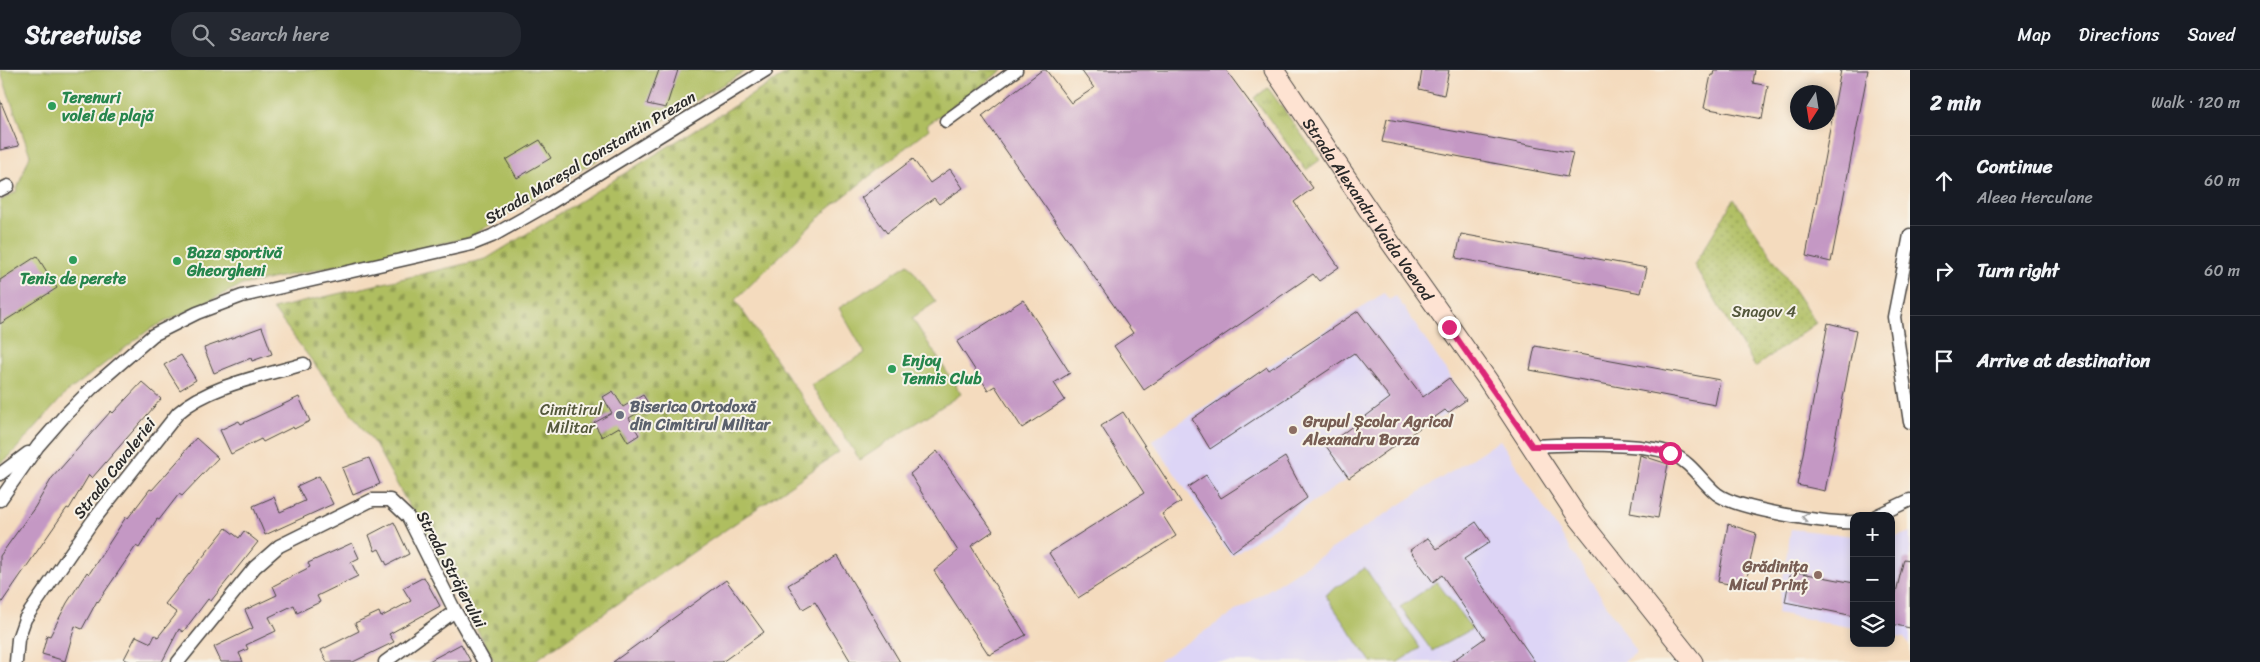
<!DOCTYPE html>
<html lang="en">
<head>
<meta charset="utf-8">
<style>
  :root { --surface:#171b24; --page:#242831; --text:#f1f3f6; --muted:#9ea1a6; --line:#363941 }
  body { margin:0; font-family:Sriracha,sans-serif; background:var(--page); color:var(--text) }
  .controls { position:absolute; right:15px; bottom:15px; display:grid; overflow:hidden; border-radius:10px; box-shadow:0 2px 8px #0003 }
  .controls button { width:45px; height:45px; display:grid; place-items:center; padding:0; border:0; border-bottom:1px solid var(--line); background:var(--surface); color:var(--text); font:25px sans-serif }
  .compass { position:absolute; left:1790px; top:15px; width:45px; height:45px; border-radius:50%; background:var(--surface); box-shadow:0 2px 8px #0003; rotate:192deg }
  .stop { position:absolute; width:15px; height:15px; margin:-11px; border:4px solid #db2777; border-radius:50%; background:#fff }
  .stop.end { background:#db2777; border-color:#fff; box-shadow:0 1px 5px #0008 }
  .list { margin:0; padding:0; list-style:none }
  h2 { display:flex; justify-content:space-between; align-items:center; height:65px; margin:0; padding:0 20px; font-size:21px }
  h2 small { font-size:16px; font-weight:400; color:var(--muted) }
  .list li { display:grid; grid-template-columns:32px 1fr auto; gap:15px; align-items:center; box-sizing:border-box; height:90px; padding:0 20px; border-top:1px solid var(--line) }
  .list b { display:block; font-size:19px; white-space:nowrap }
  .list p { margin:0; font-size:16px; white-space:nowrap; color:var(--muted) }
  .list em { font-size:16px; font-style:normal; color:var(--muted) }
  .icon { flex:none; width:28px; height:28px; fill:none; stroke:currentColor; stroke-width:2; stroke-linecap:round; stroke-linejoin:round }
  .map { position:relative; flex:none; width:1910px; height:592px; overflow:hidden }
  header { display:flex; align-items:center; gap:30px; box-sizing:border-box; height:70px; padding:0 25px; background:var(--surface); border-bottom:1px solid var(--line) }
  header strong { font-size:24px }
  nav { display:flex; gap:28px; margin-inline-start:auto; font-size:18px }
  .search { width:350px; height:45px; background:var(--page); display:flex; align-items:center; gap:12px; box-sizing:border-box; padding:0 18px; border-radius:20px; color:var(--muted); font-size:19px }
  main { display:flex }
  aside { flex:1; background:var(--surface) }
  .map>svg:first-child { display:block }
  .built { fill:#ddd5f6 }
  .grass { fill:url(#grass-tufts); stroke:#6d7446 }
  .cemetery { fill:url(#cemetery-stones); stroke:#6d7446 }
  .park { fill:url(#park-dots); stroke:#6d7446 }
  .pitch { fill:#afbe61; stroke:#6d7446 }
  .building { fill:#c498c4 }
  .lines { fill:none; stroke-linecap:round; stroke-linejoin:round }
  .minor-casing { stroke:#494541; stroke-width:15 }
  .secondary-casing { stroke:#494541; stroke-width:21 }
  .minor { stroke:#fff; stroke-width:12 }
  .secondary { stroke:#fee3d2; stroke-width:19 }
  .oneway { stroke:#a0a0a0 }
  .route { stroke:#db2777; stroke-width:6 }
  .leisure-dot { fill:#2e9e5b; stroke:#f7f3e8; stroke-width:2 }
  .worship-dot { fill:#6b7280; stroke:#f7f3e8; stroke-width:2 }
  .education-dot { fill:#8d6e63; stroke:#f7f3e8; stroke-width:2 }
  .labels { text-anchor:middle; stroke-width:4; stroke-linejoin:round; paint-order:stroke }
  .leisure-label { font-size:16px; font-weight:bold; fill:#27864d; stroke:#f7f3e8; text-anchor:start }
  .street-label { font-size:16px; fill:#2b2b2b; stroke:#f7f3e8 }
  .park-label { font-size:16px; fill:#53573b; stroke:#f7f3e8 }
  .worship-label { font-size:16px; font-weight:bold; fill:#5b616d; stroke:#f7f3e8; text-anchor:start }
  .education-label { font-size:16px; font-weight:bold; fill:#785e54; stroke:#f7f3e8; text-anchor:start }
</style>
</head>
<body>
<header>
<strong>Streetwise</strong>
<div class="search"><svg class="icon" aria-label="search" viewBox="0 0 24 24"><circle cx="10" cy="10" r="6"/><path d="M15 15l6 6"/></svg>Search here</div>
<nav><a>Map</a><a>Directions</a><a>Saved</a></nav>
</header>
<main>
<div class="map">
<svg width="1910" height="592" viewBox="0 0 1910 592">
  <defs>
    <pattern id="grass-tufts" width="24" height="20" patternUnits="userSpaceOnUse" patternTransform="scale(1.25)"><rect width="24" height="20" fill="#afbe61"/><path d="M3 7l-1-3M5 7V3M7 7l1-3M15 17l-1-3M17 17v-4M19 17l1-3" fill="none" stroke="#8f9b50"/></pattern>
    <pattern id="cemetery-stones" width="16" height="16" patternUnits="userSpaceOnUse" patternTransform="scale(1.25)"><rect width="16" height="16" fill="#afbe61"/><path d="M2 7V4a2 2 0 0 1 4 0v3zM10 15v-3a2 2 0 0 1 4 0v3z" fill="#8f9b50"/></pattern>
    <pattern id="park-dots" width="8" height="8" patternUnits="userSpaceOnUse" patternTransform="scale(1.25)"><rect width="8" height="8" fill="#afbe61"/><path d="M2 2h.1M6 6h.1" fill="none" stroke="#8f9b50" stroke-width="1.8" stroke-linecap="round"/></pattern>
  </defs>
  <rect width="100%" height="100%" fill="#f7f3e8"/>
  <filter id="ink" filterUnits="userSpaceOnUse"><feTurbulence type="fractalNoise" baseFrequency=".02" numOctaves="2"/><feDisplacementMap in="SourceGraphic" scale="10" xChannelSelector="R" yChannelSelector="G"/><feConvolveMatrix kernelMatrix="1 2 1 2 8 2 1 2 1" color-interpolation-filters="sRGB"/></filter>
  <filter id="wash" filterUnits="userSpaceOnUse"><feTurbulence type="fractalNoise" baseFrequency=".0096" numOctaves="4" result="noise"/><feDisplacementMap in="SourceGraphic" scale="20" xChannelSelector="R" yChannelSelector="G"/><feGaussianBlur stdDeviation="1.12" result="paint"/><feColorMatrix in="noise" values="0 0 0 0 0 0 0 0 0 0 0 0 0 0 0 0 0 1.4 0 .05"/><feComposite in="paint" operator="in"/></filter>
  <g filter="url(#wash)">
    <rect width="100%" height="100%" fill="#f4dbbe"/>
    <g class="built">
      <polygon points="1384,223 1389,230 1396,226 1466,330 1439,349 1436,346 1349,408 1231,486 1152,370"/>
      <polygon points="1500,370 1637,582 1624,592 1157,592"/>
      <polygon points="1791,459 1854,466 1854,558 1777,543"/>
      <polygon points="1910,462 1910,575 1904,568 1891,566 1891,469"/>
    </g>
    <polygon class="grass" points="1268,18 1320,90 1306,100 1254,28"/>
    <polygon class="cemetery" points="792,0 1003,0 927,55 929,59 827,140 735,230 839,382 533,592 495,592 376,376 273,239 486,189"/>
    <polygon class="park" points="1734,129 1816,253 1755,297 1694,195"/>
    <g class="pitch">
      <polygon points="0,0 747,0 468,168 242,215 150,259 66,323 9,387 0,393 0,131 16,122 30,85"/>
      <polygon points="908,194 936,232 912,248 961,324 860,390 811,315 865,283 839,238"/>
      <polygon points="1365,498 1420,578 1398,592 1371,592 1325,525"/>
      <polygon points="1437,512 1472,559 1432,581 1400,537"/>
    </g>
    <g id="blocks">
      <g class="building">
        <polygon points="659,0 678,0 666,38 647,34"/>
        <polygon points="1042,0 1046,0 1071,33 1094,18 1081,0 1226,0 1313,118 1294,132 1339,197 1319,211 1313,204 1144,320 1114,276 1133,263 982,46"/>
        <polygon points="1422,0 1449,0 1444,25 1419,19"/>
        <polygon points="1714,0 1755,0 1753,13 1768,16 1762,49 1704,38 1711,5 1713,5"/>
        <polygon points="1841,0 1868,0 1831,192 1806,186"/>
        <polygon points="0,30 19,76 0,80"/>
        <polygon points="1387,49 1573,83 1567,107 1382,72"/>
        <polygon points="540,70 551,88 517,108 506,90"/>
        <polygon points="913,89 930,113 950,99 963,118 939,134 934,128 887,163 861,128"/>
        <polygon points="1461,164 1647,198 1641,223 1456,188"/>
        <polygon points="37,186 57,218 0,254 0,210"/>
        <polygon points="1023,230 1070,303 1054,313 1065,330 1022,358 995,316 988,320 957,272"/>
        <polygon points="1358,241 1423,327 1449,308 1466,330 1448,343 1445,340 1349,408 1326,376 1390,328 1354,283 1210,379 1192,349 1267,297 1269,300"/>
        <polygon points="1828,253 1856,260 1825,421 1797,415"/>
        <polygon points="262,257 272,284 252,291 251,288 214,303 204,278"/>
        <polygon points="1535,276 1720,310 1715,335 1530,300"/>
        <polygon points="181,285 196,310 180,320 164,295"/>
        <polygon points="142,312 161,329 92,408 89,405 69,439 67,438 0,535 0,486 35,437 52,408 111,341 113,343"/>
        <polygon points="613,321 623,337 643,325 650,336 629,348 639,365 628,372 619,357 602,367 594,353 612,343 603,327"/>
        <polygon points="299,327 310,351 294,359 293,357 263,372 261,369 231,384 220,360 239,351 241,354"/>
        <polygon points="1123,342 1181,432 1162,444 1176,466 1078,528 1049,483 1144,423 1101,356"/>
        <polygon points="196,368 218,388 182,426 179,424 159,450 157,449 139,478 136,476 98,532 97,531 82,559 75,556 65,591 42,584 47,565 50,566 67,533 87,502 89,504 126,447 128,448 150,419 152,420 184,384 183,383"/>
        <polygon points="937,381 993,461 971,476 1026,565 989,585 934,501 958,481 910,404"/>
        <polygon points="1640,385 1668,394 1658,448 1630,443"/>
        <polygon points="1285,387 1307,428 1232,482 1188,417 1206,405 1221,428"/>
        <polygon points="369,388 380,414 353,425 342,398"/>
        <polygon points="319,406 333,434 265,465 253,436 274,427 280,442 305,431 297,416"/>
        <polygon points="394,452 409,484 387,495 379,479 375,481 369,465"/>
        <polygon points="1476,452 1490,472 1464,489 1535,592 1451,592 1485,568 1442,505 1433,512 1410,480 1428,468 1437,479"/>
        <polygon points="1728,454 1756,463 1745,517 1718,512"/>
        <polygon points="226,458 239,468 244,461 258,472 211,531 208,529 183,562 179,559 162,592 131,592 124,589 136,566 151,573 155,565 158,567 177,543 165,534"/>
        <polygon points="352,473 359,488 351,492 358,506 317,526 320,532 297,543 294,535 269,547 276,561 246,575 248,579 239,583 243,592 221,592 214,577 253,558 245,540 277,525 273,516 310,497 308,493"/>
        <polygon points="837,486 900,592 851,592 815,532 803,539 788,515"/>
        <polygon points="1904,489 1910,490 1910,558 1891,554 1891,543"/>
        <polygon points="1791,501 1854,513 1854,546 1785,532"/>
        <polygon points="424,507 440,536 389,564 394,572 353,592 327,592 321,580 359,561 355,553 379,542 381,547 411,531 403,518"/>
        <polygon points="726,510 764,562 722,592 613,592"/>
        <polygon points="461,574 471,592 427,592"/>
      </g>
    </g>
  </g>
  <g filter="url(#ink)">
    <use href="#blocks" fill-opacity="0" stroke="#494541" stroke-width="1"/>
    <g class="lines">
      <g class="minor-casing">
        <g id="minor">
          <polyline points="946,51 1016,0"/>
          <polyline points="0,120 8,116"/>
          <polyline points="1910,165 1894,247 1910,352"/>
          <path d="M1532 376C1562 374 1646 372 1672 384 1692 393 1701 411 1717 424 1737 439 1828 454 1854 452"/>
          <polyline points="0,404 28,383"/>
          <polyline points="0,430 38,376 66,344 92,318 153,265 197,243 242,226 472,174 492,166 547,135 766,0"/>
          <polyline points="1876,446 1910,430"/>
          <path d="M16 592 18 569 25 549 92 452 178 343C210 315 263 306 304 294"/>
          <polyline points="178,592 255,497 279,476 372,430 390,430 408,447 455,541 484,592"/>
          <polyline points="385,592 455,541"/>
        </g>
      </g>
      <g class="secondary-casing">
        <g id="secondary">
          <path id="s1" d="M1274 0 1390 172 1487 309 1577 446 1693 592"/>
        </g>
      </g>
      <use href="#minor" class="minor"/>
      <use href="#secondary" class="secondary"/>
    </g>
    <defs><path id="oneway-chevron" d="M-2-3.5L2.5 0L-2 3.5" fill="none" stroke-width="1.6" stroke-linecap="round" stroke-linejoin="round" transform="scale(1.25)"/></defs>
    <use class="oneway" href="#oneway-chevron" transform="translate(1805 447) rotate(-169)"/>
  </g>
  <g class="lines" filter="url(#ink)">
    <polyline class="route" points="1449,257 1532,376 1640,376 1670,383"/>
  </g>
  <g class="leisure-dot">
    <circle cx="52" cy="36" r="5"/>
    <circle cx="73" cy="190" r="5"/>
    <circle cx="177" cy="191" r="5"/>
    <circle cx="892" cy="299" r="5"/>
  </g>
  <circle class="worship-dot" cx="620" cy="345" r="5"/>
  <g class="education-dot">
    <circle cx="1293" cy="360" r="5"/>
    <circle cx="1818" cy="505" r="5"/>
  </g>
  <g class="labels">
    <g class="leisure-label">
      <text x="62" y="33">Terenuri<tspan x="62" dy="18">volei de plajă</tspan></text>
      <text x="187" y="188">Baza sportivă<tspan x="187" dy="18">Gheorgheni</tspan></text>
      <text x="73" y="214" text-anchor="middle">Tenis de perete</text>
      <text x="902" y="296">Enjoy<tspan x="902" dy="18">Tennis Club</tspan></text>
    </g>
    <g class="street-label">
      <text transform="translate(590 87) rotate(-31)" y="6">Strada Mareșal Constantin Prezan</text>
      <text dy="6" stroke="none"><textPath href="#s1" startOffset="168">Strada Alexandru Vaida Voevod</textPath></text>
      <text transform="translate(114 398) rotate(-52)" y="6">Strada Cavaleriei</text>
      <text transform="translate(452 499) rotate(62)" y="6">Strada Străjerului</text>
    </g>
    <g class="park-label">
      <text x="1764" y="247">Snagov 4</text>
      <text x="571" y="345">Cimitirul<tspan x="571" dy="18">Militar</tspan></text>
    </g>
    <g class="worship-label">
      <text x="630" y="342">Biserica Ortodoxă<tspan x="630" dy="18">din Cimitirul Militar</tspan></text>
    </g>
    <g class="education-label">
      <text x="1303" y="357">Grupul Școlar Agricol<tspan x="1303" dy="18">Alexandru Borza</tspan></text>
      <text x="1808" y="502" text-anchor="end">Grădinița<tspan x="1808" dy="18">Micul Prinț</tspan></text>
    </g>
  </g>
</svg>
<div class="controls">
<button>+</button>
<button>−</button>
<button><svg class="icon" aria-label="layers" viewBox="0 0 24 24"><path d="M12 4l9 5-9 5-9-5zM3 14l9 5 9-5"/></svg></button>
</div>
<svg class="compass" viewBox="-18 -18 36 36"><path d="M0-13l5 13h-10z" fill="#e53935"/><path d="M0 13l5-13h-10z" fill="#9ea1a6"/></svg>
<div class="stop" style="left:1670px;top:383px"></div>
<div class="stop end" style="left:1449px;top:257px"></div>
</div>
<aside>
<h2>2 min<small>Walk · 120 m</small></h2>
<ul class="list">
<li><svg class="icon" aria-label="ahead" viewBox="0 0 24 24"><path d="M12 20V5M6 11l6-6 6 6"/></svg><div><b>Continue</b><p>Aleea Herculane</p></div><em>60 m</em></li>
<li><svg class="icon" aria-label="right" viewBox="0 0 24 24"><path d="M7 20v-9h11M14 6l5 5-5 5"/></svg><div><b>Turn right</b></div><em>60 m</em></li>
<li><svg class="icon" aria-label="arrive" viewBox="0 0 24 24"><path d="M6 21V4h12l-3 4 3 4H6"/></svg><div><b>Arrive at destination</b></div></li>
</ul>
</aside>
</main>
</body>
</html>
